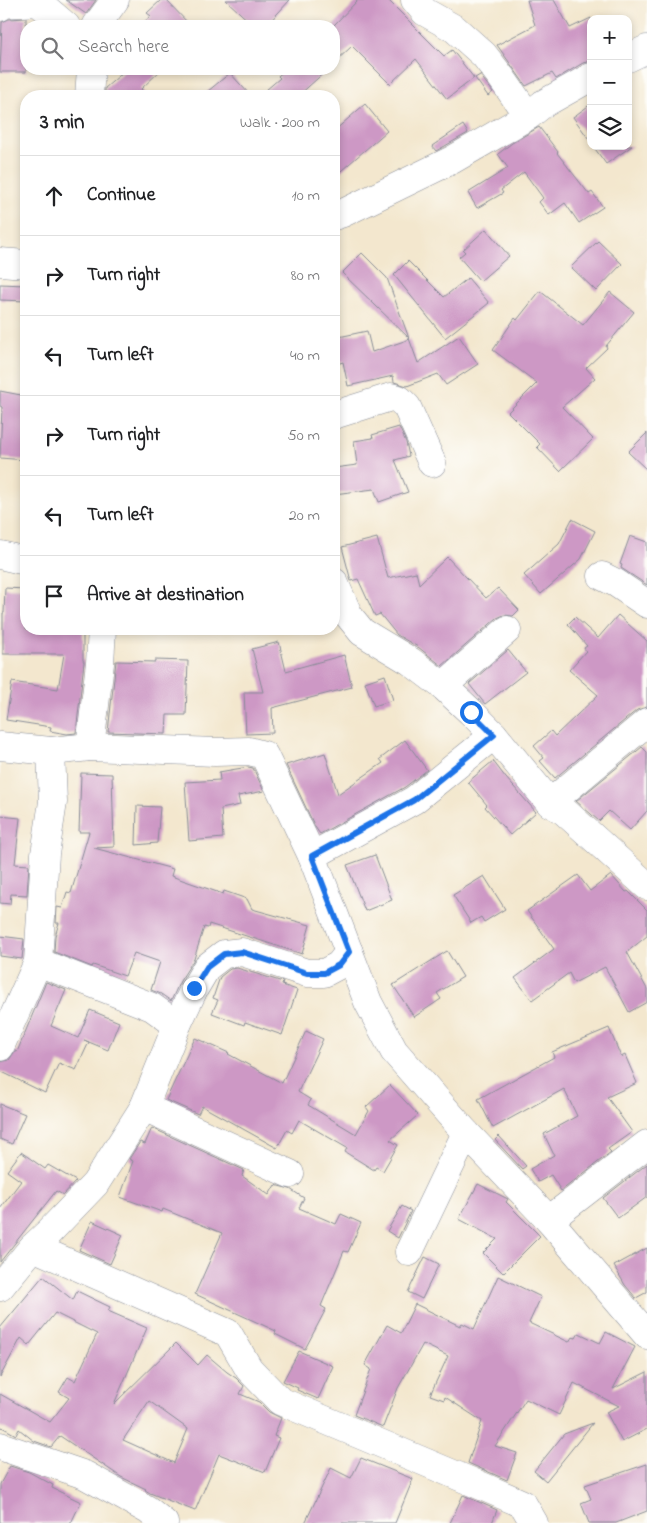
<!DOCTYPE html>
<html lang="en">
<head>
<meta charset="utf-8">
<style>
  :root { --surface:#fff; --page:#f6f6f6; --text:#202124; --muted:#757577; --line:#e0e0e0 }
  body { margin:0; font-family:"Indie Flower",sans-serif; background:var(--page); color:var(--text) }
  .controls { position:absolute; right:15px; top:15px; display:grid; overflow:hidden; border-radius:10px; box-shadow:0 2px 8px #0003 }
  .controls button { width:45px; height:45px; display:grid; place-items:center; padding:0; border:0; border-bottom:1px solid var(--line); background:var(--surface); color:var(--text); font:25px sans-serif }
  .stop { position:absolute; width:15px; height:15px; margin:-11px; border:4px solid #1a73e8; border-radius:50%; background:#fff }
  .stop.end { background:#1a73e8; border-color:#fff; box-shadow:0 1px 5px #0008 }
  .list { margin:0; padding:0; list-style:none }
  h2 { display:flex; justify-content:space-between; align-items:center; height:65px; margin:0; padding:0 20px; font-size:21px }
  h2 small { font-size:16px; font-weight:400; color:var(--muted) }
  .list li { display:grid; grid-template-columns:32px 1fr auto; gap:15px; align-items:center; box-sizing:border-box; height:80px; padding:0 20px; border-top:1px solid var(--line) }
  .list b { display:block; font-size:19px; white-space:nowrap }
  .list em { font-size:16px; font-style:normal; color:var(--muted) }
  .icon { flex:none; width:28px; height:28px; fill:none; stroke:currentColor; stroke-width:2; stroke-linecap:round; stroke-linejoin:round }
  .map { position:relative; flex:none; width:647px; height:1523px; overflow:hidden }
  .search { position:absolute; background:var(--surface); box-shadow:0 2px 8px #0003; left:20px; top:20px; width:320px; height:55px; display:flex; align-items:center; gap:12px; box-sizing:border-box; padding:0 18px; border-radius:20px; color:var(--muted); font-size:19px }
  .panel { position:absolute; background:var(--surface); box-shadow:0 2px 8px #0003; left:20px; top:90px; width:320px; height:545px; border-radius:20px }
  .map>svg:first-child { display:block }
  .building { fill:#cd98c5; fill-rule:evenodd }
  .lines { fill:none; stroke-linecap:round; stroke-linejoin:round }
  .minor-casing { stroke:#878b96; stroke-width:29 }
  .minor { stroke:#fff; stroke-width:28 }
  .route { stroke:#1a73e8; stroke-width:6 }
</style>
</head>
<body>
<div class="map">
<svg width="647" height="1523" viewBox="0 0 647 1523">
  <rect width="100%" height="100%" fill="#fdfcf7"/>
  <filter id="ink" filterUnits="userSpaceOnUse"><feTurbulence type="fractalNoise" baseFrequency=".02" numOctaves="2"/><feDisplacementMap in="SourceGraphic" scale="10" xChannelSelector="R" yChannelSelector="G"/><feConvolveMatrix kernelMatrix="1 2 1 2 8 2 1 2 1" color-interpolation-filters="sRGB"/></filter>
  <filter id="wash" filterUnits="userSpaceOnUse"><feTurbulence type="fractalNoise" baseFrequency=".0096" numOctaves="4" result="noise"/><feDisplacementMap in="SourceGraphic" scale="20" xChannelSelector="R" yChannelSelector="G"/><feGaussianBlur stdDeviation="1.12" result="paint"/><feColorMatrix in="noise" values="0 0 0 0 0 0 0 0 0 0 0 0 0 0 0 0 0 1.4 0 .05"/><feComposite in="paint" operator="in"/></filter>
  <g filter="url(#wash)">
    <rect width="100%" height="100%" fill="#f3e7ce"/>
    <g id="blocks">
      <g class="building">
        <polygon points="66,0 96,0 86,14"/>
        <polygon points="161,0 166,0 191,26 140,26 151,16 147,13"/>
        <polygon points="226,0 290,0 266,26 254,26"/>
        <polygon points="358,0 388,0 444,56 452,50 474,78 447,99 416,59 390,84 352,46 334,63 334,25"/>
        <polygon points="527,0 554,0 570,28 591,18 591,61 583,63 556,79 552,73 526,86 497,45 535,25"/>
        <polygon points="26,18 26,72 0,72 2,22 9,19"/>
        <polygon points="127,69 162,69 141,89 148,96 105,96 105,88"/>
        <polygon points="286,69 328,69 298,96 259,96 280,78 278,76"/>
        <polygon points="230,73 251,96 202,96"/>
        <polygon points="480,75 493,92 488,96 475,78"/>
        <polygon points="365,104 387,131 334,177 334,131"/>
        <polygon points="591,104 591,142 573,117"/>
        <polygon points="463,125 468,133 436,151 432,146"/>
        <polygon points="539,127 558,152 557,153 589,194 592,192 603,207 579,223 565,203 549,215 539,202 543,198 524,172 501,190 503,193 477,208 468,193 508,168 498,154 512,143"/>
        <polygon points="593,146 632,146 606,164"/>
        <polygon points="486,229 509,256 480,281 459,257 465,252 463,250"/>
        <polygon points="598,241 622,264 596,291 571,267"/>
        <polygon points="362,253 387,278 418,363 459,336 478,364 446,385 438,374 407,386 394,382 393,376 348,386 343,362 334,365 334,338 367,331 372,352 410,339 342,273"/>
        <polygon points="408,261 444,297 468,278 489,303 445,338 394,275"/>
        <polygon points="0,284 26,285 26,301 0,300"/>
        <polygon points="540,291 583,325 610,292 634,312 606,346 607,348 586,368 595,378 562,407 593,439 560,471 537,447 540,444 508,412 537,383 493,350 515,318 517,320"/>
        <polygon points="0,391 26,396 26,460 0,458 2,407 0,406"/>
        <polygon points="399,427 406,442 409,456 395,460 408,492 379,502 374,489 334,494 334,468 357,465 354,441 373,438 372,435"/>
        <polygon points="647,433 647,470 628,452"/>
        <polygon points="572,519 595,531 581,559 541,594 524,575 559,544"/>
        <polygon points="630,536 647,542 647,585 621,568 622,565 620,564"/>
        <polygon points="377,538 388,578 416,572 419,584 447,557 486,598 498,588 519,610 513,616 504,615 497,618 442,666 418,647 397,635 380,614 375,616 358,579 351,581 342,547"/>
        <polygon points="5,588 26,589 26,629 83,629 83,660 84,662 76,733 67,734 50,731 51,727 6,720 12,682 58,689 64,654 3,654 3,613 4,613"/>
        <polygon points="618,615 647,641 647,707 637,710 555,778 540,761 544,758 534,746 551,731 555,736 598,695 569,670 586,651 584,648 587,646 568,624 575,617 598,638"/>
        <polygon points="279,642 286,671 344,655 352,687 272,708 273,733 246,734 244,692 263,692 252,649"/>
        <polygon points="508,650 526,672 485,704 469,684"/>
        <polygon points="155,660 188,661 186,715 167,715 166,734 108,732 116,661 155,662"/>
        <polygon points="385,675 393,700 374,706 365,682"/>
        <polygon points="405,740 427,770 405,787 320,834 315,827 286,765 325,753 338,794 383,763 380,759"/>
        <polygon points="642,747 647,752 647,811 630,830 609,811 599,821 576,801"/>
        <polygon points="493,761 506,778 536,812 510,835 485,807 487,805 468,782"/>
        <polygon points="248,767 253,768 264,791 238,796 240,805 221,809 223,838 189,841 185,782 220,780 219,772"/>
        <polygon points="81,773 112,774 114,847 94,848 173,869 171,876 223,894 224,891 247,899 252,909 310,925 302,954 209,924 208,928 204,927 194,959 180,981 171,1001 161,994 151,990 160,962 134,953 125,976 93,965 92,967 54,952 55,936 59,923 56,923 57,907 62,908 67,892 71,893 89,832 79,832"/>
        <polygon points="137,806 160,807 157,843 136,845"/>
        <polygon points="0,816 20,818 15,864 29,865 27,895 11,894 10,904 0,903"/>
        <polygon points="375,855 392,900 365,911 347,865"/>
        <polygon points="578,875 590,891 611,875 626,892 628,891 647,910 647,936 627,952 647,989 647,1002 629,1012 605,967 574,983 569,973 532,1000 515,978 554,949 527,911"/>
        <polygon points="484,876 505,909 484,922 481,917 471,923 453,895"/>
        <polygon points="0,936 24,939 22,959 0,956"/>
        <polygon points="447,951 463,977 437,993 441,999 414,1017 393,985"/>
        <polygon points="237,968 283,982 282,985 297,990 282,1035 245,1022 244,1025 212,1013 218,1000 213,998 220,977 230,969"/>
        <polygon points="46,982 66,990 51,1026 78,1038 90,1010 119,1022 108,1050 84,1040 89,1042 76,1070 59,1063 45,1093 0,1071 0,1062 9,1060 15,1051 17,1052"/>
        <polygon points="609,1028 621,1057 625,1055 637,1083 607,1097 632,1132 608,1149 611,1152 561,1191 551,1175 538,1182 530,1169 554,1155 544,1134 577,1116 564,1089 493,1128 478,1099 554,1057 552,1052"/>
        <polygon points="306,1031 323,1039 298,1092 311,1100 308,1105 356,1134 369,1111 366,1107 390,1085 418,1115 390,1140 398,1145 383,1171 376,1167 374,1170 345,1152 347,1148 299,1120 292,1133 287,1130 277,1148 202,1106 198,1114 166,1100 195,1038 229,1053 228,1054 282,1083"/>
        <polygon points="0,1104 25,1114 12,1144 0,1139"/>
        <polygon points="152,1128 244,1170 242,1176 269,1195 275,1185 290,1189 304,1198 299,1208 336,1224 341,1214 361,1223 348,1252 344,1251 321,1306 326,1309 305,1349 275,1334 276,1331 195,1294 222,1233 163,1209 162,1212 120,1197 133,1161 129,1159 140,1142 145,1144"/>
        <polygon points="499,1136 526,1166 522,1169 495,1140"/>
        <polygon points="21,1152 45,1169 48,1165 76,1181 63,1195 56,1191 0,1262 0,1209 21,1181 7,1171"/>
        <polygon points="647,1164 647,1197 618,1218 603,1198"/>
        <polygon points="478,1184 508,1199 506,1202 540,1236 503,1273 483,1253 497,1239 459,1219"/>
        <polygon points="402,1206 411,1211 398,1238 387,1231"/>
        <polygon points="92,1221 123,1235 110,1264 79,1250"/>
        <polygon points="647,1248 647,1292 636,1298 625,1285 614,1266"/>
        <polygon points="425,1257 439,1264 422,1299 408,1292"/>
        <path d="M43 1276 73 1300 77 1291 110 1307 108 1311 147 1328 114 1404 176 1343 198 1365 207 1355 227 1372 236 1378 244 1386 240 1394 259 1402 269 1412 281 1418 274 1436 279 1438 265 1472 219 1454 195 1511 150 1493 145 1490 146 1489 121 1477 60 1436 51 1447 34 1441 19 1429 16 1435 0 1426V1394L50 1422 69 1398 59 1392 68 1377 75 1381 97 1334 55 1313 29 1345 21 1338 0 1377V1328ZM149 1401 188 1429 174 1463 123 1440Z"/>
        <polygon points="498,1276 541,1297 529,1323 569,1342 572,1337 576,1338 579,1333 600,1343 606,1332 635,1347 613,1389 647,1372 647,1429 622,1442 606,1412 619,1406 574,1383 559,1415 526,1399 495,1446 517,1453 507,1480 468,1463 482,1421 445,1397 444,1400 430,1395 448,1356 423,1344 398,1388 383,1427 354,1415 371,1369 365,1365 387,1325 401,1333 415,1304 460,1326 462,1323 474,1329"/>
        <polygon points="299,1351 333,1366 318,1399 297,1390 298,1388 283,1381"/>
        <polygon points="593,1423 546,1481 534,1471 564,1434"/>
        <polygon points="361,1458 413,1479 395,1523 305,1523 331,1468 351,1478"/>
        <polygon points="647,1464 647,1511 616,1523 589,1523 581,1503 591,1499 585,1485"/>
        <polygon points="10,1466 29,1472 53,1485 52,1488 81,1502 71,1523 0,1523 0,1484"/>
        <polygon points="463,1495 497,1510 492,1523 450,1523"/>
      </g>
    </g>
  </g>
  <g filter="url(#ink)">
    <use href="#blocks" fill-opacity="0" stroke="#878b96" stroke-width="1"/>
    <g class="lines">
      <g class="minor-casing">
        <g id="minor">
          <polyline points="415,0 425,12 455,29 484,55 501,77 528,116"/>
          <polyline points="0,7 3,4 38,2 66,26"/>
          <polyline points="96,26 115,0"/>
          <polyline points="628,58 647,49"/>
          <polyline points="89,96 91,69"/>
          <polyline points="334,216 343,213 452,160 528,116 543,104 591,77"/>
          <polyline points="0,262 26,264"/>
          <polyline points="334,415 391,397 399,399 407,407 432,463"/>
          <polyline points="0,555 26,561"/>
          <polyline points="602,576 616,583 647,604"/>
          <polyline points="334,582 349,616 362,632 410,661 443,686 471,712 494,735 550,803 564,811 647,886"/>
          <polyline points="443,686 507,630"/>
          <polyline points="0,746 51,751 90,747 215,752 249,751 264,755 312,856 368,1002 394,1051 466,1133 549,1220 647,1335"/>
          <polyline points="90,747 100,663 102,629"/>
          <polyline points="550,803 647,722"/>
          <polyline points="312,856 414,800 494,735"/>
          <polyline points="38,962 152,1007 177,1025"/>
          <polyline points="0,1047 38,962 45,854 53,802 51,751"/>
          <polyline points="144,1107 290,1174"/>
          <polyline points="549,1220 647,1144"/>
          <polyline points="33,1247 228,1333 249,1369 280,1401 484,1487 523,1504 534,1523"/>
          <polyline points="409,1252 466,1133"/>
          <polyline points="0,1287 33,1247 49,1232 95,1184 144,1107 177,1025 194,989 207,967 224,954 242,952 307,973 324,973 339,965 349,952"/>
          <polyline points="0,1446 85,1475 148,1510 164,1523"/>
        </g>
      </g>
      <use href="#minor" class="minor"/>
    </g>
  </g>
  <g class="lines" filter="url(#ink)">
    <polyline class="route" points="194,988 207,967 224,954 242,952 307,973 324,973 339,965 349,952 312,856 414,800 494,735 471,712"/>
  </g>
</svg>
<div class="controls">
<button>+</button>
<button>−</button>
<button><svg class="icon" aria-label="layers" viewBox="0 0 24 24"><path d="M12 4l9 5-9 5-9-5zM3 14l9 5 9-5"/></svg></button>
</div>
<div class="stop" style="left:471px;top:712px"></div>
<div class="stop end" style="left:194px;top:988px"></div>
<div class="search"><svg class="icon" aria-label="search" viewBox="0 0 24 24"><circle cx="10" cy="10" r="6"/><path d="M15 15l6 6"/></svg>Search here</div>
<section class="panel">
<h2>3 min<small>Walk · 200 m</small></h2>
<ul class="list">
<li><svg class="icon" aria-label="ahead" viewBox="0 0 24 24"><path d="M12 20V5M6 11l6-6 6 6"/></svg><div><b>Continue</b></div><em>10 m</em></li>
<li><svg class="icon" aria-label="right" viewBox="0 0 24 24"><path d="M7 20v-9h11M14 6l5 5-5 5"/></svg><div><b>Turn right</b></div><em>80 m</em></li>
<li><svg class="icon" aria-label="left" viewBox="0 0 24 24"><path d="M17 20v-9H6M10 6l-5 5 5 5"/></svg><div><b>Turn left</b></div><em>40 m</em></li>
<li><svg class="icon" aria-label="right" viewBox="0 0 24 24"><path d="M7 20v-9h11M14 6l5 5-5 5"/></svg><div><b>Turn right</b></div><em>50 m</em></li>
<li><svg class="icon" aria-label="left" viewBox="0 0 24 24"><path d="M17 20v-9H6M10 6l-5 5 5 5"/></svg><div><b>Turn left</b></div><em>20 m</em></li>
<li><svg class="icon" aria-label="arrive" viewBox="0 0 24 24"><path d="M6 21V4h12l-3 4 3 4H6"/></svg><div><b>Arrive at destination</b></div></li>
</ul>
</section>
</div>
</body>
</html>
